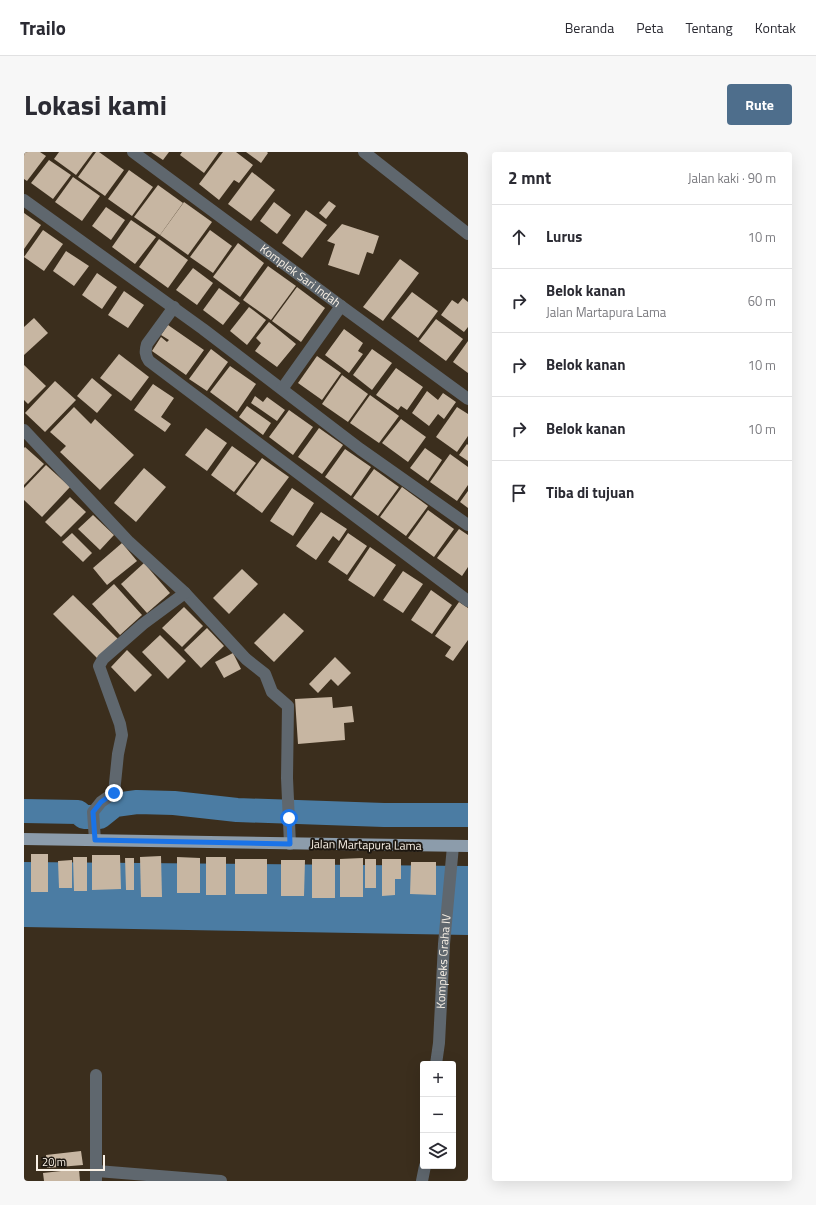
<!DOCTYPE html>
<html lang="id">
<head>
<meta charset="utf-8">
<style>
  :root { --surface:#fff; --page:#f7f7f7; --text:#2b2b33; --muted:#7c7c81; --line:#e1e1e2; --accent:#4e6e8c }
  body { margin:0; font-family:"Titillium Web",sans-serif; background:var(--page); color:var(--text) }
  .controls { position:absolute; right:12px; bottom:12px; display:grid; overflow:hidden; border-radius:4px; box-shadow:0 4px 16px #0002 }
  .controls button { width:36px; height:36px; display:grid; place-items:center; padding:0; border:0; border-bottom:1px solid var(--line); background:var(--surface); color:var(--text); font:20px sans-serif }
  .scale { position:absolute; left:12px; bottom:10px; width:69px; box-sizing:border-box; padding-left:4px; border:2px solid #f9f1e6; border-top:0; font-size:11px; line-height:14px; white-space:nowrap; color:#f9f1e6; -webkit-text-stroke:3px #1d1710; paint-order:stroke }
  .stop { position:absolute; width:12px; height:12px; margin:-9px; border:3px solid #1a73e8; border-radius:50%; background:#fff }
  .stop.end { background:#1a73e8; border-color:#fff; box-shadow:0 1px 4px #0008 }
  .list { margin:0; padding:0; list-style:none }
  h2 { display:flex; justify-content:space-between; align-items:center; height:52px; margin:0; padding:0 16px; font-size:17px }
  h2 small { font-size:13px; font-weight:400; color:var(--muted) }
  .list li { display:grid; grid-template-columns:26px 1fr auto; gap:12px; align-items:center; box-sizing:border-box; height:64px; padding:0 16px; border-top:1px solid var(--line) }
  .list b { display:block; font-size:15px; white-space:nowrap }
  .list p { margin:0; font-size:13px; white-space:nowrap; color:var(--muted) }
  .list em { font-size:13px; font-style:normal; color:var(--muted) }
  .icon { flex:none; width:22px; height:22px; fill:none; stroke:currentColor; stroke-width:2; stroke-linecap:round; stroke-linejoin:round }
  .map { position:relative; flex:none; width:444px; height:1029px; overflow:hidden; border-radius:4px }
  header { display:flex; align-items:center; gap:24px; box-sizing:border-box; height:56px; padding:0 20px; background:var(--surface); border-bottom:1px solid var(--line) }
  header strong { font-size:19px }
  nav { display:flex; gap:22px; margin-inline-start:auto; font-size:14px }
  .intro { display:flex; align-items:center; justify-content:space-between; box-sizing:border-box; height:96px; padding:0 24px }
  h1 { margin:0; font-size:28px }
  .button { padding:10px 18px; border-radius:4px; background:var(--accent); color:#fff; font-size:14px; font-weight:700 }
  main { display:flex; gap:24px; padding:0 24px }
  aside { flex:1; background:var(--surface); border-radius:4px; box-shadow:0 4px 16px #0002 }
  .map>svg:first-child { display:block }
  .water { fill:#4b7ca3 }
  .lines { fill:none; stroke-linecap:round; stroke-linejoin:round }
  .canal { stroke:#4b7ca3; stroke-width:24 }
  .building { fill:#c7b6a2 }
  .minor { stroke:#5f676e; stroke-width:12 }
  .major { stroke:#8c9cab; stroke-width:12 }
  .route { stroke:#1a73e8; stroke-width:5 }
  .labels { text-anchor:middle; stroke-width:4; stroke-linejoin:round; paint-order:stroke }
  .street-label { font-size:12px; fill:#f9f1e6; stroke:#1d1710 }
</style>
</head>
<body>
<header>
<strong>Trailo</strong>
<nav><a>Beranda</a><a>Peta</a><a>Tentang</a><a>Kontak</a></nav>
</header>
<div class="intro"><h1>Lokasi kami</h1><a class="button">Rute</a></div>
<main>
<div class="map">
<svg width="444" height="1029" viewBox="0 0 444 1029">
  <rect width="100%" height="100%" fill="#3b2e1d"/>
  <polygon class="water" points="0,710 444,714 444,783 0,775"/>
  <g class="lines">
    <polyline class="canal" points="0,659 54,660 60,665 76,665 91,653 113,650 150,651 213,658 360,663 444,663"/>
  </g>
  <g class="building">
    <polygon points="1,0 16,0 22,4 3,29 0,27 0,1"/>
    <polygon points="35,0 69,0 52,23 30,7"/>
    <polygon points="72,0 75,0 100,18 81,44 54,25"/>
    <polygon points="127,0 145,0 139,8"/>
    <polygon points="158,0 195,0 180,21 156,3"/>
    <polygon points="199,0 212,0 229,13 215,31 210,28 195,48 175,32"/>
    <polygon points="222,0 243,0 244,1 237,11"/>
    <polygon points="25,8 47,23 29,47 7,31"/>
    <polygon points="105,18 129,35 108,64 84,47"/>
    <polygon points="228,20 251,38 227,69 204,52"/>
    <polygon points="49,25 76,44 58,69 31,50"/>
    <polygon points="134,33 159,51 136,83 110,65"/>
    <polygon points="305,49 312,54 302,67 295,61"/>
    <polygon points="160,50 188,70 164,103 136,83"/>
    <polygon points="250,50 267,63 253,82 236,69"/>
    <polygon points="82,55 101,68 87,88 68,74"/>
    <polygon points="282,58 303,73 278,106 258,91"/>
    <polygon points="0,61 17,73 0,97"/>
    <polygon points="107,68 132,85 111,112 88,95"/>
    <polygon points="318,72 355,84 349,102 343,100 335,123 304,113 311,92 303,89"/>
    <polygon points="19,78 39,92 20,119 0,105"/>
    <polygon points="186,78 208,94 189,121 166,105"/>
    <polygon points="135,87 164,108 144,136 115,115"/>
    <polygon points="214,91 240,111 216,145 189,125"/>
    <polygon points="42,99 65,114 50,134 29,119"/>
    <polygon points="376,107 395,121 359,169 339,155"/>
    <polygon points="244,114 272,134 247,168 219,148"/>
    <polygon points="169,116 189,131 173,153 152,138"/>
    <polygon points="73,121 93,135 78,157 58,143"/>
    <polygon points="273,135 301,156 277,190 248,169"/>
    <polygon points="195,136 216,151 199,173 179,158"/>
    <polygon points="100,139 120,153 104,176 84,163"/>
    <polygon points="388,140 414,159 394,186 367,166"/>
    <polygon points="439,146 444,150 444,175 440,180 417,163 428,148 434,152"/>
    <polygon points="225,155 242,168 223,193 206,179"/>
    <polygon points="10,166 24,181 0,203 0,175"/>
    <polygon points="412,167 439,187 422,209 395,189"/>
    <polygon points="245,170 272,192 253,215 231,199 237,191 232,186"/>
    <polygon points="144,173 180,198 162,223 128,199 137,185 143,190 145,188 137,183"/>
    <polygon points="320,177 339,191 334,199 339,202 325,221 301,203"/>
    <polygon points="444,189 444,221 429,210"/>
    <polygon points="187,197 204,210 183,239 165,227"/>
    <polygon points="348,197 368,211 348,238 329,223"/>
    <polygon points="95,202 125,225 107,249 76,226"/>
    <polygon points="293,204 317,221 298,248 274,231"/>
    <polygon points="0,213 22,234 4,252 0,248"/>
    <polygon points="206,214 232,232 213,260 186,240"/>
    <polygon points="372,216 399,235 383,258 377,254 374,258 352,243"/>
    <polygon points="318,223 344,242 324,270 298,252"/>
    <polygon points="68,226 88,243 73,261 53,244"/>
    <polygon points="31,229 52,248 21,280 1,261"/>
    <polygon points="129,232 150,246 137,265 147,272 141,280 110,258"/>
    <polygon points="403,239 414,248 419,241 432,250 420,267 414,262 405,274 388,261"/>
    <polygon points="346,243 375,264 355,291 326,271"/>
    <polygon points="231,244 239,250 243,245 261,258 253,269 227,251"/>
    <polygon points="223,254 247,271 239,283 215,265"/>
    <polygon points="50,255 67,272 71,267 110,303 76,338 36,300 42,294 26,280"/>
    <polygon points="433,255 444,262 444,284 433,300 412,285"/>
    <polygon points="265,258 289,275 269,303 245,285"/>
    <polygon points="377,267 402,285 384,310 358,291"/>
    <polygon points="182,276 203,291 183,319 161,303"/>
    <polygon points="295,276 319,293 298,322 274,305"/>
    <polygon points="443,292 444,293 444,309 435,303"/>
    <polygon points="208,294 232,311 210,340 187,323"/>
    <polygon points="1,295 20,312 0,333 0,296"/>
    <polygon points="401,296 418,308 404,329 386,316"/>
    <polygon points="321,297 347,315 327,344 301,325"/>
    <polygon points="426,302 444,315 444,333 433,349 406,330"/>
    <polygon points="238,306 265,325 238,361 212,342"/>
    <polygon points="22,313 46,335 18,365 0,348 0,336"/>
    <polygon points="120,316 142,335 112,370 90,351"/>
    <polygon points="350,317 375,335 354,364 329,346"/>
    <polygon points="378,335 404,354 382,384 356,365"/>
    <polygon points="268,336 290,351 269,384 246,369"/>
    <polygon points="444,339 444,356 436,350"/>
    <polygon points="46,345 62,360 37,385 21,370"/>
    <polygon points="404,358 430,377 410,405 384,386"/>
    <polygon points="297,360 323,377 315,389 309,384 292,408 272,394"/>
    <polygon points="69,363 90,383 76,398 54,377"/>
    <polygon points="435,377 444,383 444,415 438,424 413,406"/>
    <polygon points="48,381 68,401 59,410 38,390"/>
    <polygon points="324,381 343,394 323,423 304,410"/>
    <polygon points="98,391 113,409 83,433 69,416"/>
    <polygon points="346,395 372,413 350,445 324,428"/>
    <polygon points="120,411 146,441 123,461 97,432"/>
    <polygon points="218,417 234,432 205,462 189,446"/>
    <polygon points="379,419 399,432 379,461 359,448"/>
    <polygon points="90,432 118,463 96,483 68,452"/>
    <polygon points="407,438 428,453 408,482 387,468"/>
    <polygon points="49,443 94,487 74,507 29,462"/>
    <polygon points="435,450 444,456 444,488 429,509 421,504 427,495 411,484"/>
    <polygon points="160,455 179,474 158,495 138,476"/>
    <polygon points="260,461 280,479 250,510 230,491"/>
    <polygon points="183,476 200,494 177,516 160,498"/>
    <polygon points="136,483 162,509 144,527 118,500"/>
    <polygon points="103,498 128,523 111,540 87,515"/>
    <polygon points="209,501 217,517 200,526 191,510"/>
    <polygon points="311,505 327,521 314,534 307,527 294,541 285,532"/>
    <polygon points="308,545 309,556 328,554 330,570 320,571 321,588 274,592 271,547"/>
    <rect x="7" y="702" width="17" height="38"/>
    <polygon points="68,703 96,703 97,737 68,738"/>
    <polygon points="137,704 138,745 117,745 116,705"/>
    <polygon points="49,705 63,705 63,739 50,739"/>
    <polygon points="153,705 176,706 176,741 153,741"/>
    <rect x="182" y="705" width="20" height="38"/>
    <polygon points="101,706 110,706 110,738 102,738"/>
    <polygon points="339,706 339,745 316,745 316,707"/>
    <rect x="211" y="707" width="32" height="35"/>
    <rect x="288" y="707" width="23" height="39"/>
    <rect x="341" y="707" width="11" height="29"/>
    <polygon points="358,707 377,707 377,727 371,727 371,743 358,744"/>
    <polygon points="48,708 48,736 35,736 34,709"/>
    <polygon points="257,708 281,708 280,744 257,744"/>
    <polygon points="387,710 412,710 412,743 386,742"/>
    <polygon points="57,999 59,1013 23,1016 22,1003"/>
    <polygon points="55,1017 56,1029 20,1029 19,1021"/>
  </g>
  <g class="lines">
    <g class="minor">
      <path id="s1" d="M109 0 317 154 444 247"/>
      <polyline points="340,0 444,82"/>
      <polyline points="0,48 179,177 336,297 444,373"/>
      <path d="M150 155 123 192C121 199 121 203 125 209L444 449"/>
      <polyline points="258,237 317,154"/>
      <polyline points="0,278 105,390 161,441 222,507 241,522 248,540 264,554 263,626 266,692"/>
      <polyline points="71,688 69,660 77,650 90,641 94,602 98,583 96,572 75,514 79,507 119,472 161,441"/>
      <path id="s2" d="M412 912 415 891 420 792 429 694"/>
      <polyline points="73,1019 197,1029"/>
      <polyline points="72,1029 72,923"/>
      <polyline points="398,1029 401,1014"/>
    </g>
    <polyline class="major" points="0,687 444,694"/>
  </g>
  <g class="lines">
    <polyline class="route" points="90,641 77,650 69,660 71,688 266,692 265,666"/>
  </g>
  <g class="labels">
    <g class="street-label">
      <text dy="4" stroke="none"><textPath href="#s1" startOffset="208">Komplek Sari Indah</textPath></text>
      <text transform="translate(342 693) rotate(1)" y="4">Jalan Martapura Lama</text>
      <text dy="4" stroke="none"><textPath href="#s2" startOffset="103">Kompleks Graha IV</textPath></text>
    </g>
  </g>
</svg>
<div class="controls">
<button>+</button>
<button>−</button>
<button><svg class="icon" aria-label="layers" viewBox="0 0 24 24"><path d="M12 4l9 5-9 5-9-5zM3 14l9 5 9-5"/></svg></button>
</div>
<div class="scale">20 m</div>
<div class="stop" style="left:265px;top:666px"></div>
<div class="stop end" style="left:90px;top:641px"></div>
</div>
<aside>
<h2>2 mnt<small>Jalan kaki · 90 m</small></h2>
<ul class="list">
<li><svg class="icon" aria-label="ahead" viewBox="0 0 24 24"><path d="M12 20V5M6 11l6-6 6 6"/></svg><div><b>Lurus</b></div><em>10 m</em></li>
<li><svg class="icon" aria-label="right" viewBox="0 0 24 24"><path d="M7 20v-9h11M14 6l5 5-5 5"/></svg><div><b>Belok kanan</b><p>Jalan Martapura Lama</p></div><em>60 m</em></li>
<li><svg class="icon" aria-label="right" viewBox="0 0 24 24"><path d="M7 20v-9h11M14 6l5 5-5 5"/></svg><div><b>Belok kanan</b></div><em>10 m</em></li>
<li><svg class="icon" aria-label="right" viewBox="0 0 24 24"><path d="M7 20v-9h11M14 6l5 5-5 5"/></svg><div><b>Belok kanan</b></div><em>10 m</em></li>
<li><svg class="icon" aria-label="arrive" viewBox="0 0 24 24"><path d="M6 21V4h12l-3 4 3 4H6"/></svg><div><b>Tiba di tujuan</b></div></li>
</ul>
</aside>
</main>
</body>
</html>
